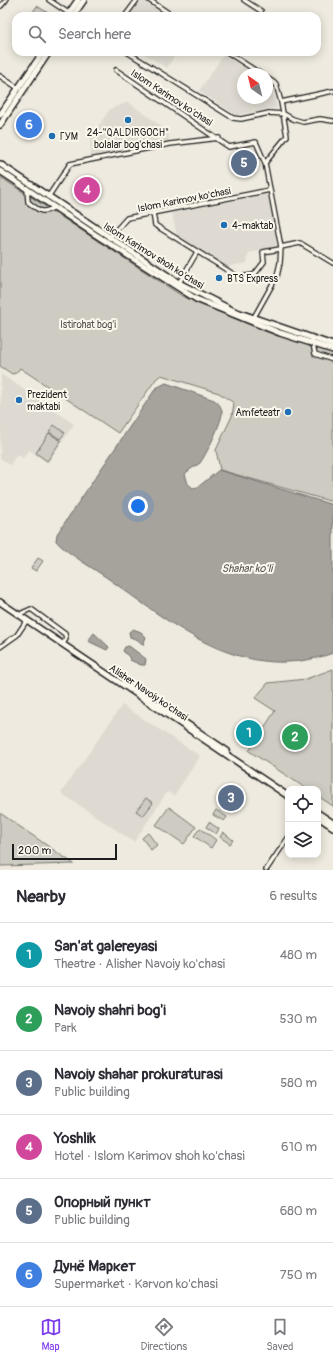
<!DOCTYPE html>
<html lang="en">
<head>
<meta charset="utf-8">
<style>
  :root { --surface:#fff; --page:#f7f7f7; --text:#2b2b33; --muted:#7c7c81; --line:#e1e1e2; --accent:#7c3aed }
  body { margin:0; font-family:Pangolin,sans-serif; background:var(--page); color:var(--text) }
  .controls { position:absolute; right:12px; bottom:12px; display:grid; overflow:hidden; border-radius:8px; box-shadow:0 2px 10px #0003 }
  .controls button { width:36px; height:36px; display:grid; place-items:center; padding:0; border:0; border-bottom:1px solid var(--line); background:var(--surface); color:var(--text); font:20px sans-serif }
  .compass { position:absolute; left:237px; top:68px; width:36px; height:36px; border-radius:50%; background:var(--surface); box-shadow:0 2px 10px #0003; rotate:325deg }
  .scale { position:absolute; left:12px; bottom:10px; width:105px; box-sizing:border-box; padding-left:4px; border:2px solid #1c1c1c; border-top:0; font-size:11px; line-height:14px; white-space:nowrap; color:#1c1c1c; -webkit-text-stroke:3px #fbf7ec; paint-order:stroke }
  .you { position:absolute; left:138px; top:506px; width:14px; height:14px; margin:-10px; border:3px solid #fff; border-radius:50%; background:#1a73e8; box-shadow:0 0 0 6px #1a73e833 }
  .badge { display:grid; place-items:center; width:26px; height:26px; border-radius:50%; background:var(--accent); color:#fff; font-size:13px; font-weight:700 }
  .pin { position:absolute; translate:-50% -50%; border:2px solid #fff; box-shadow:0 1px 4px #0006 }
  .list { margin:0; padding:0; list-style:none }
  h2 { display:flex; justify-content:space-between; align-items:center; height:52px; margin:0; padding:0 16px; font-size:17px }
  h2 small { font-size:13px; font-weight:400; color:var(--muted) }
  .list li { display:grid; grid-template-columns:26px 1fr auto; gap:12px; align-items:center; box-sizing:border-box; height:64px; padding:0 16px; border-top:1px solid var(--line) }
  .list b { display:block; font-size:15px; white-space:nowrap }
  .list p { margin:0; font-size:13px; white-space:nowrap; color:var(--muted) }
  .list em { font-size:13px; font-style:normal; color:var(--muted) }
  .icon { flex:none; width:22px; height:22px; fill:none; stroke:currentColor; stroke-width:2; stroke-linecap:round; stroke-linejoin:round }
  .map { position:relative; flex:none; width:333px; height:870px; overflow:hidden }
  .search { position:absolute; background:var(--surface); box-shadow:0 2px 10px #0003; left:12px; right:12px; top:12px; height:44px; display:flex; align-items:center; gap:10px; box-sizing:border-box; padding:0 14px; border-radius:12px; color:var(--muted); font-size:15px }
  .sheet { height:436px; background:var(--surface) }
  nav { display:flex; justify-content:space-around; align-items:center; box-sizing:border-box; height:56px; border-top:1px solid var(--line); background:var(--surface); font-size:11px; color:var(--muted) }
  nav a { display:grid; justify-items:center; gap:2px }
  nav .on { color:var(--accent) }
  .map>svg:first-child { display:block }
  .built { fill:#dedad1 }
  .green { fill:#ceccc2; stroke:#75746f }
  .water { fill:#a6a39d; stroke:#6f6d69 }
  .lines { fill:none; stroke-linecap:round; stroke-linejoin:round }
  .street-casing { stroke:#1c1c1c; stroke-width:6 }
  .secondary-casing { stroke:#1c1c1c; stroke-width:8 }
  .street { stroke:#fbf7ec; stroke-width:3.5 }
  .secondary { stroke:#fbf7ec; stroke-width:5 }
  .poi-dot { fill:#1f6fb2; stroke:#fbf7ec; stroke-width:1.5 }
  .labels { text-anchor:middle; stroke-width:4; stroke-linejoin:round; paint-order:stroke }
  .street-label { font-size:10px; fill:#1c1c1c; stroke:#fbf7ec }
  .poi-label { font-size:10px; fill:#1c1c1c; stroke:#fbf7ec; text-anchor:start }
  .park-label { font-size:10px; fill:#51514e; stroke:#fbf7ec }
  .water-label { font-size:11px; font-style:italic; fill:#5a5956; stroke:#fbf7ec }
</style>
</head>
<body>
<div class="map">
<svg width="333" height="870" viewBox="0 0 333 870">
  <rect width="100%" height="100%" fill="#eeeadf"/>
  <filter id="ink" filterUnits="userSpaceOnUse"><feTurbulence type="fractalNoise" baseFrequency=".025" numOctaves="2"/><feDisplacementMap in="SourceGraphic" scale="8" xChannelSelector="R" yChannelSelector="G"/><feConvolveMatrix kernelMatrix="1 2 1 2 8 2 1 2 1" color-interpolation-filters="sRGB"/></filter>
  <g filter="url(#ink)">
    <g class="built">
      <polygon points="137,0 144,0 169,16 126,16"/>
      <polygon points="141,52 177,52 167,68"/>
      <polygon points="224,54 256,74 243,74 243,98 267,98 267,81 271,84 277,108 236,115 199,91"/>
      <polygon points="128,102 168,131 169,141 91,156 90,138 110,109"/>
      <polygon points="268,194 277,247 249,253 247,263 225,267 177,237 172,213"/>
      <polygon points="1,374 74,424 48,463 29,450 23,458 17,454 10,465 0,458"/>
      <polygon points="122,705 200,756 174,796 167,792 134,842 61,793"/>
    </g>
    <g class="green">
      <polygon points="37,6 48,13 46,16 30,16"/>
      <polygon points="0,177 182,296 264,331 333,352 333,502 220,470 216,450 232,416 234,403 219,393 161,375 156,379 118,433 20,368 16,373 12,374 0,366"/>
      <polygon points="54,425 65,433 60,439 49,432"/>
      <polygon points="49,433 61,441 47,461 36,453"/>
      <polygon points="38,558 43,561 36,571 31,568"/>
      <polygon points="333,669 333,806 318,796 318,789 307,789 249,751 275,711 255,698 268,683 306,679"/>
      <polygon points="146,798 153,803 143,816 136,811"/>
      <polygon points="169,807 196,827 184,844 156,825"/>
      <polygon points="216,810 227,817 224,821 213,815"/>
      <polygon points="0,813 74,864 0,866"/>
      <polygon points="209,822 219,829 216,834 206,827"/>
      <polygon points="200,828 216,840 211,848 194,836"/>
      <polygon points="223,832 233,840 230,844 220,837"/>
      <polygon points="148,833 157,845 151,850 142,838"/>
    </g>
    <g class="water">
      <path d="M166 383 214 400C218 403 221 405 222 412 223 420 205 457 200 463 195 467 189 469 185 474L188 484 193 488 198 487 219 470 333 505V653C245 684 180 630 113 582 98 571 66 553 56 541L57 534 156 388Z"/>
      <polygon points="133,629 141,632 146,637 143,645 138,640 130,637 129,632"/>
      <polygon points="94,633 109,647 107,650 88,641"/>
      <polygon points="129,646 146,659 145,665 141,665 130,660 129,657 123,651 125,647"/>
    </g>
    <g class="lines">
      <g class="street-casing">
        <g id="street">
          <polyline points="49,0 70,14"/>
          <polyline points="149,0 173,16"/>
          <polyline points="244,0 261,11"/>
          <polyline points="0,5 1,6 6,0"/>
          <polyline points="125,16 137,0"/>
          <polyline points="127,52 233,118 241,119 269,113 284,114 293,119 303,122 320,119 333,121"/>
          <polyline points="227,52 261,74"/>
          <polyline points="116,70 229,147 256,142 265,163"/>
          <polyline points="0,76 18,88"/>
          <polyline points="267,78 276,84 281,102 287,136 265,163 281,247"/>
          <polyline points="281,102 333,91"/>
          <path d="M27 188 28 202C39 210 41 215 55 207"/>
          <polyline points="48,197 70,164 170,144 219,138"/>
          <polyline points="153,213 155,225 238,277 254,275 264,262 263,252 280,249"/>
          <polyline points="109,238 127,218 270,190"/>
          <polyline points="179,283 197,252"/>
          <polyline points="253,319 277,276 280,263 281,247 300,243 333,263"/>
          <polyline points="312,339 315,354 333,360"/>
          <polyline points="22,613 31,609 65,634 66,639 64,642"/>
          <polyline points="0,647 17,635 27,620"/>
          <polyline points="266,870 288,838"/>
        </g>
      </g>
      <g class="secondary-casing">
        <g id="secondary">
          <polyline points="67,16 78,0"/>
          <polyline points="73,16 84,0"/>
          <polyline points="0,115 43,52"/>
          <polyline points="0,125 49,52"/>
          <polyline points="0,164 179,283 234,311 333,345"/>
          <polyline points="0,171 96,235 196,299 280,333 333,350"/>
          <polyline points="0,602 288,796"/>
          <polyline points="125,682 227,751"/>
          <polyline points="318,813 333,823"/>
          <polyline points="318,817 333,827"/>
        </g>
      </g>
      <use href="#street" class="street"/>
      <use href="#secondary" class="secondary"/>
    </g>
  </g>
  <g class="poi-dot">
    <circle cx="128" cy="120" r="4"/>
    <circle cx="52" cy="136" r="4"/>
    <circle cx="224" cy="225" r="4"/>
    <circle cx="219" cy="278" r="4"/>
    <circle cx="19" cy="400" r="4"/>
    <circle cx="288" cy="412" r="4"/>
  </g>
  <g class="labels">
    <g class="street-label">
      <text transform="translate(172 97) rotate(33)" y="4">Islom Karimov ko‘chasi</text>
      <text transform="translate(184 199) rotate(-11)" y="4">Islom Karimov ko'chasi</text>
      <text transform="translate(154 255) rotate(32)" y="4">Islom Karimov shoh ko'chasi</text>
      <text transform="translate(149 692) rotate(34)" y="4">Alisher Navoiy ko'chasi</text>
    </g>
    <g class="poi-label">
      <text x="128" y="136" text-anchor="middle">24-"QALDIRGOCH"<tspan x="128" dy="12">bolalar bog'chasi</tspan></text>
      <text x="60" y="140">ГУМ</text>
      <text x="232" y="229">4-maktab</text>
      <text x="227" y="282">BTS Express</text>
      <text x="27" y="398">Prezident<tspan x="27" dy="12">maktabi</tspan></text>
      <text x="280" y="416" text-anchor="end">Amfeteatr</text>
    </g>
    <g class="park-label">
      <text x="88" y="328">Istirohat bog'i</text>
    </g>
    <g class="water-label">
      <text x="247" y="572">Shahar ko'li</text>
    </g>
  </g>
</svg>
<div class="controls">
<button><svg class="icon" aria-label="locate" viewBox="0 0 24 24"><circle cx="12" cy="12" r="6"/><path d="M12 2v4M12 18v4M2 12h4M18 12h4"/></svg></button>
<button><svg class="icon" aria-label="layers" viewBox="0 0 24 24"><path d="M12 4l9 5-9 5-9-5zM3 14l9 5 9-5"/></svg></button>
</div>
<svg class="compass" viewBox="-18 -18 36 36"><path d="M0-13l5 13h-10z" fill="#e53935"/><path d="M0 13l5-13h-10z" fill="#7c7c81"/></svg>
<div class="scale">200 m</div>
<div class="you"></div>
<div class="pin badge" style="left:249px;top:733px;background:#0f9aa8">1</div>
<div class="pin badge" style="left:295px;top:737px;background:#2e9e5b">2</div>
<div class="pin badge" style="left:231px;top:798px;background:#5c6f8a">3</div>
<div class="pin badge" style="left:87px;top:190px;background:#d1479c">4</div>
<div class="pin badge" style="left:244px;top:163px;background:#5c6f8a">5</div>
<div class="pin badge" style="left:29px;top:125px;background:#3f7fe0">6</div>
<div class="search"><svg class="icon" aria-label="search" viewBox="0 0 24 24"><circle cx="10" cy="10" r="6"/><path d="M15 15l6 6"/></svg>Search here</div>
</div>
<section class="sheet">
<h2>Nearby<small>6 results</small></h2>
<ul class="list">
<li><span class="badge" style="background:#0f9aa8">1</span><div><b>San'at galereyasi</b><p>Theatre · Alisher Navoiy ko'chasi</p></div><em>480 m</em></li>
<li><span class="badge" style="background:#2e9e5b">2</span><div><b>Navoiy shahri bog'i</b><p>Park</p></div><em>530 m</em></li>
<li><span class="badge" style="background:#5c6f8a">3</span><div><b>Navoiy shahar prokuraturasi</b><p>Public building</p></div><em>580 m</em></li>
<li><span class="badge" style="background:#d1479c">4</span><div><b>Yoshlik</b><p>Hotel · Islom Karimov shoh ko'chasi</p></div><em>610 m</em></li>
<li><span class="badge" style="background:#5c6f8a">5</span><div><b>Опорный пункт</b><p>Public building</p></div><em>680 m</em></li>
<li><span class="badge" style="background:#3f7fe0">6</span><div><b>Дунё Маркет</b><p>Supermarket · Karvon ko'chasi</p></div><em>750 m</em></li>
</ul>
</section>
<nav>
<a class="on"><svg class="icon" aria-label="map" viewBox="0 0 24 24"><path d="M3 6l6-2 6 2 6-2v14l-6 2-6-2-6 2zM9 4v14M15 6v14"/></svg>Map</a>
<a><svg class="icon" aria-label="directions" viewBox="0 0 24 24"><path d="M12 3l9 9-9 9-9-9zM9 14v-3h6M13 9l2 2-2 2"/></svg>Directions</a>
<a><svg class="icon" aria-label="saved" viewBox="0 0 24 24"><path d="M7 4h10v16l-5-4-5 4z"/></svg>Saved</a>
</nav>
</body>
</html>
